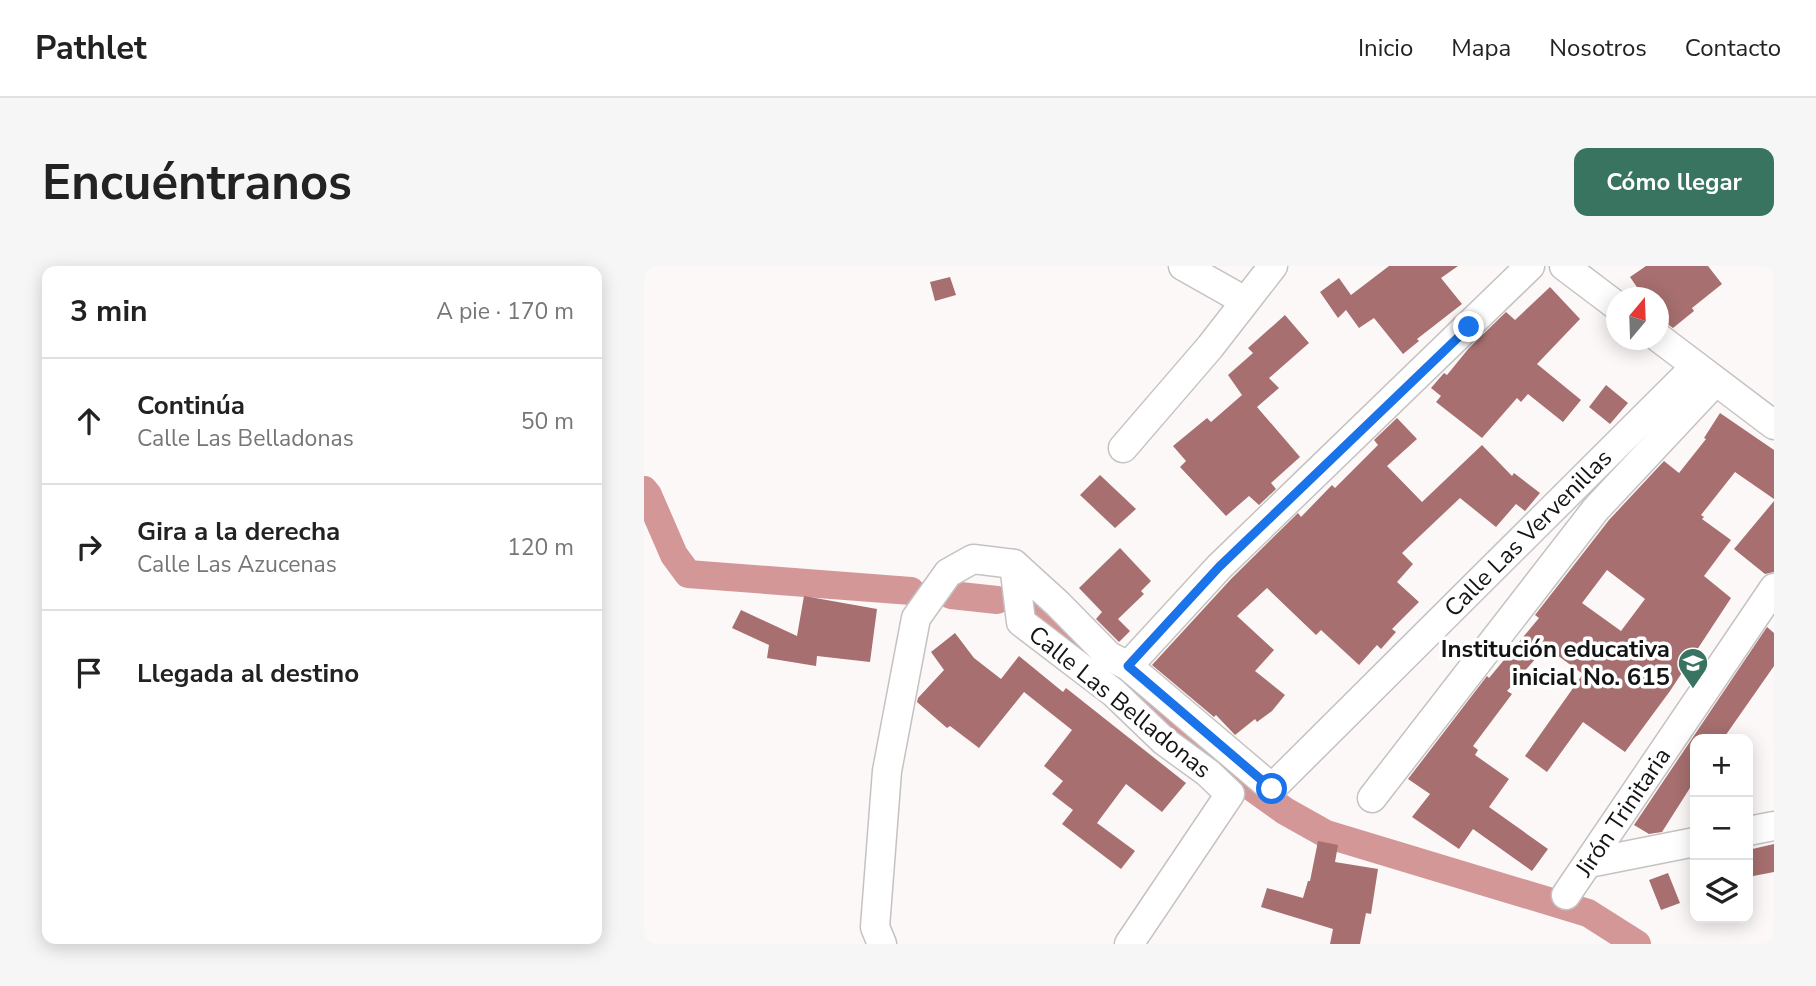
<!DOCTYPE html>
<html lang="es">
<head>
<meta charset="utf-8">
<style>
  :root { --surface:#fff; --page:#f6f6f6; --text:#222; --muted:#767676; --line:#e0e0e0; --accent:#38745f }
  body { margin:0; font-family:"Nunito Sans",sans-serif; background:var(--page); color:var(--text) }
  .controls { position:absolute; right:21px; bottom:21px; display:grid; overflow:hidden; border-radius:14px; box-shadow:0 4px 18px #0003 }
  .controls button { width:63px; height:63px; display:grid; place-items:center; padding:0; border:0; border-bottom:2px solid var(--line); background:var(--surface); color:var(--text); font:35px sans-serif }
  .compass { position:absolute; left:962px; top:21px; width:63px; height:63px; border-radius:50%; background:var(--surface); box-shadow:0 4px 18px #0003; rotate:19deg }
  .stop { position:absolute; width:21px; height:21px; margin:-16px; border:5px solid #1a73e8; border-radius:50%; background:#fff }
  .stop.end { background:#1a73e8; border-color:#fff; box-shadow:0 2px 7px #0008 }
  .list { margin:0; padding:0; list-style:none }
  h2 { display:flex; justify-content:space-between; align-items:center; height:91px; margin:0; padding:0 28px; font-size:30px }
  h2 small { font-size:23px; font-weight:400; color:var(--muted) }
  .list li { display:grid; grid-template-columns:46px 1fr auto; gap:21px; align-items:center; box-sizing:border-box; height:126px; padding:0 28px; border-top:2px solid var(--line) }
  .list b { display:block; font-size:26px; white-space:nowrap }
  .list p { margin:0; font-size:23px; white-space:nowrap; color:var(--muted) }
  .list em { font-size:23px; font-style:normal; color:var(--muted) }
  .icon { flex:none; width:38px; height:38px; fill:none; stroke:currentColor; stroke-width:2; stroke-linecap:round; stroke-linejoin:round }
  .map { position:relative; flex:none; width:1130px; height:678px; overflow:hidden; border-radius:14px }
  header { display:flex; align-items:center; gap:42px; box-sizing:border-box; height:98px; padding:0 35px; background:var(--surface); border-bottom:2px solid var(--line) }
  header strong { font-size:33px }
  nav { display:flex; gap:38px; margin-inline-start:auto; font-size:24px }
  .intro { display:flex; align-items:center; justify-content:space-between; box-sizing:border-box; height:168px; padding:0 42px }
  h1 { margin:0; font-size:49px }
  .button { padding:18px 32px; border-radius:14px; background:var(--accent); color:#fff; font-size:24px; font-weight:700 }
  main { display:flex; gap:42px; padding:0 42px }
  aside { flex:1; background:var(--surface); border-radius:14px; box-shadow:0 4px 18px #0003 }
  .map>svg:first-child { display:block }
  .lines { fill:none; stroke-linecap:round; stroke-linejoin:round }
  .canal { stroke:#d39798; stroke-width:28 }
  .building { fill:#a76f6f; fill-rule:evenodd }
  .minor-casing { stroke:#c6c2c2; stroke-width:31 }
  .minor { stroke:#fff; stroke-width:28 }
  .route { stroke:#1a73e8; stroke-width:9 }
  .labels { text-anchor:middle; stroke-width:7; stroke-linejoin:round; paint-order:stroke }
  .street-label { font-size:24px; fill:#151414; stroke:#fff }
  .poi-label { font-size:24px; font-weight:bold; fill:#151414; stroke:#fff; text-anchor:end }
</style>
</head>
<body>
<header>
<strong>Pathlet</strong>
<nav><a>Inicio</a><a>Mapa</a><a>Nosotros</a><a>Contacto</a></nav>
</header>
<div class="intro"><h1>Encuéntranos</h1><a class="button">Cómo llegar</a></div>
<main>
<aside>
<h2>3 min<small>A pie · 170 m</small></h2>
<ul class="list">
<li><svg class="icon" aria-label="ahead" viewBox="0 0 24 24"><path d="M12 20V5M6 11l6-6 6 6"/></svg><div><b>Continúa</b><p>Calle Las Belladonas</p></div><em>50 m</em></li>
<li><svg class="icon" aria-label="right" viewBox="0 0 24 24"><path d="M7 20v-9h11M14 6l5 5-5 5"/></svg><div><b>Gira a la derecha</b><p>Calle Las Azucenas</p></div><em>120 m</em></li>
<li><svg class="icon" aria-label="arrive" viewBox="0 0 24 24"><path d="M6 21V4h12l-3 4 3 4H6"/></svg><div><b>Llegada al destino</b></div></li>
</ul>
</aside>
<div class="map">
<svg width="1130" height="678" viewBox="0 0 1130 678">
  <rect width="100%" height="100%" fill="#fcf8f8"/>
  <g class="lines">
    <g class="canal">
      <polyline points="0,224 4,229 30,289 44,308 267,325"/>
      <polyline points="307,329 353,334"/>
      <polyline points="394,348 471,411 543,475 641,545 682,568 944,647 993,678"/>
    </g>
  </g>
  <g class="building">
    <polygon points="745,0 814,0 797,12 818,38 773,73 775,75 759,88 730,52 715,62 702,44 694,52 676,26 695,12 707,29"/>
    <polygon points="1002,0 1064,0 1078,18 1048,42 1050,45 1029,62 1022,57 1014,48 1014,32 999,30 986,11"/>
    <polygon points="306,11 312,29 291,35 286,16"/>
    <polygon points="906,21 936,53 893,98 937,134 919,156 884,128 877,136 873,132 838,172 792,136 797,130 787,122 800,107 803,109 825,82 862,46 871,54"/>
    <polygon points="641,49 665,77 625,112 635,122 613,141 656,191 627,217 632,223 615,239 605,230 582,250 536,201 542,195 529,180 563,152 567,156 598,129 584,109 609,87 604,82"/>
    <polygon points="962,119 984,137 966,158 945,141"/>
    <path d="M1076 147 1130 184V233L1091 206 1057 249 1060 251 1058 253 1087 274 1060 310 1087 332 1026 425 981 486 939 456 903 506 881 490 939 408 902 381 863 425 868 428 829 480 834 484 831 489 865 513 845 541 904 583 888 605 829 563 815 583 768 551 786 528 764 513 843 410 845 412 895 352 891 349 965 254 1020 195 1035 207 1062 173 1060 172ZM963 304 1001 333 977 365 938 337Z"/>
    <polygon points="753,152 773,173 743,200 778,236 838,179 868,210 870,207 896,227 881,245 872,238 852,261 816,232 758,287 769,298 753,316 775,336 748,363 752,366 737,383 733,379 715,399 677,364 672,369 623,322 593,350 630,384 611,405 641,429 628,445 613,456 611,453 591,469 572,449 570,451 508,399 587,313 654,247 657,251 688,219 691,222 734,179 730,174"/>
    <polygon points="456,209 492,243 471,262 436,229"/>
    <polygon points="1130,235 1130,306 1121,308 1090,283"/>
    <polygon points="476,282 507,315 497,325 500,328 474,353 486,365 475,376 452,353 458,346 435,322"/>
    <polygon points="160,330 233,343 226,396 173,390 172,400 123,392 125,379 88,362 97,344 153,370"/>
    <polygon points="1123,361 1130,367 1130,400 1079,473 1051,473 1051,514 1018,566 1005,568 990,559"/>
    <polygon points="311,367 330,392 357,413 375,390 419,426 422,422 542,517 518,546 482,518 453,557 491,585 477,603 418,558 429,544 408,528 419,515 400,500 428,464 380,426 335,482 306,460 303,462 273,436 274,432 300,404 287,386"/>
    <polygon points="674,575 694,579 691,596 734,603 727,648 722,647 716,678 686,678 689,663 617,641 623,622 659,632 664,615 666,615"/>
    <polygon points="1130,578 1130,606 1104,611 1104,584"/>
    <polygon points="1024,607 1036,637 1017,644 1005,614"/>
  </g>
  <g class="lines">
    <g class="minor-casing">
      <g id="minor">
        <polyline points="539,0 601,35"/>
        <polyline points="920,0 973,40"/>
        <polyline points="1015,72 1130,159"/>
        <polyline points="479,182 566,81 629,0"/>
        <polyline points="370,298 377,356 470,427 520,475 564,507 586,528 485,678"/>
        <polyline points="484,400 575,301 886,0"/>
        <polyline points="728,532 952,243 1071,116"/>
        <polyline points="1104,565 1130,560"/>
        <polyline points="945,597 1051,576"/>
        <polyline points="922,629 1130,322"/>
        <polyline points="238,678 231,661 243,505 272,352 304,307 329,293 370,298 414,338 465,390 484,400 628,522 1051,101"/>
      </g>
    </g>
    <use href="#minor" class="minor"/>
  </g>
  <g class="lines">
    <polyline class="route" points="628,523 484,400 575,301 825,61"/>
  </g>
  <defs>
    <g id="school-pin" transform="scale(1.575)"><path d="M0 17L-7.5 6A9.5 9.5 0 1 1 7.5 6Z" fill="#38745f" stroke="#fff"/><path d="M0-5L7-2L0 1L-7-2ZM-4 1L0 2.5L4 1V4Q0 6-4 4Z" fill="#fff"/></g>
  </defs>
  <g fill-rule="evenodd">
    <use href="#school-pin" x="1049" y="397"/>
  </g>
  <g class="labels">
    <g class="street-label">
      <text transform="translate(884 267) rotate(-45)" y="8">Calle Las Vervenillas</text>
      <text transform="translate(476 436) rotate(39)" y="8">Calle Las Belladonas</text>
      <text transform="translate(979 546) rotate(-56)" y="8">Jirón Trinitaria</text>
    </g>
    <g class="poi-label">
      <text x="1026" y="391">Institución educativa<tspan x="1026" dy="28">inicial No. 615</tspan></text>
    </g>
  </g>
</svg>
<div class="controls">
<button>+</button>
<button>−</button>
<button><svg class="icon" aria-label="layers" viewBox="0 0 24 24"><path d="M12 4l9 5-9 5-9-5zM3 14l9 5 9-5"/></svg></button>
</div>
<svg class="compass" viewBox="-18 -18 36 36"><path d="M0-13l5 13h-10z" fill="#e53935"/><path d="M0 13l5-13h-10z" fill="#767676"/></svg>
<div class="stop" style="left:628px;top:523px"></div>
<div class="stop end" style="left:825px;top:61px"></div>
</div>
</main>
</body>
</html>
